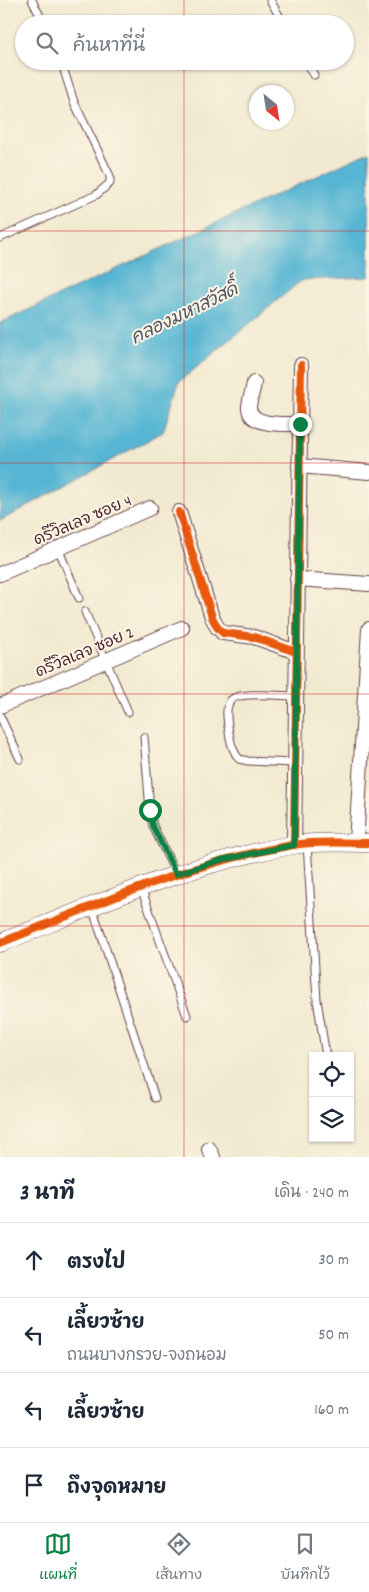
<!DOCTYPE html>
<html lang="th">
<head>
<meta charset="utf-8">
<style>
  :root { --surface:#fff; --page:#f2f2f3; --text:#1f2937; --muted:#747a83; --line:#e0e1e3; --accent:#0b8043 }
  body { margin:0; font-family:Dekko,"Playpen Sans Thai",sans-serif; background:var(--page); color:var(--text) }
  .controls { position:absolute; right:15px; bottom:15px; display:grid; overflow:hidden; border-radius:0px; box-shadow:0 1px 4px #0004 }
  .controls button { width:45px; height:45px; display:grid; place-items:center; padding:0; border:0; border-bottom:1px solid var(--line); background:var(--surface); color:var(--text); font:25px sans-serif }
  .compass { position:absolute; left:249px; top:85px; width:45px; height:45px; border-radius:50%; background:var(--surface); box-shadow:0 1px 4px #0004; rotate:150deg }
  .stop { position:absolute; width:15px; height:15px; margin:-11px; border:4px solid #0b8043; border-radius:50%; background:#fff }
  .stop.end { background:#0b8043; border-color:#fff; box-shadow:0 1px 5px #0008 }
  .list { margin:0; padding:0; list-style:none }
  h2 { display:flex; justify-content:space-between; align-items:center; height:65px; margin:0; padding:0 20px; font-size:21px }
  h2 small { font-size:16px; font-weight:400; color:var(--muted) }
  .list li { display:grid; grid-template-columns:32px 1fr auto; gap:15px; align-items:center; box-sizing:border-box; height:75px; padding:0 20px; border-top:1px solid var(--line) }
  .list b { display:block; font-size:19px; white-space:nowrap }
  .list p { margin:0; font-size:16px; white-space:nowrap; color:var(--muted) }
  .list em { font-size:16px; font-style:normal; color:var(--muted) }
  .icon { flex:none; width:28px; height:28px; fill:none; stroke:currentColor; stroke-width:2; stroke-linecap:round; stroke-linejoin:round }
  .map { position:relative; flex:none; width:369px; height:1157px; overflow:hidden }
  .search { position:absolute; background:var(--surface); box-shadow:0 1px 4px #0004; left:15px; right:15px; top:15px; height:55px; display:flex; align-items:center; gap:12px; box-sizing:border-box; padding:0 18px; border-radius:28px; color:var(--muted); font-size:19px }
  .sheet { height:365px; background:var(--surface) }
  nav { display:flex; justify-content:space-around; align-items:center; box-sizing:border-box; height:70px; border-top:1px solid var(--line); background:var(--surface); font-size:14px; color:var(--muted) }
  nav a { display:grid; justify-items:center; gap:2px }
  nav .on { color:var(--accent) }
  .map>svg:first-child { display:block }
  .water { fill:#54b5d3; stroke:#4f6a7f }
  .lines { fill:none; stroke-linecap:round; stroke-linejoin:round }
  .service-casing { stroke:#633d44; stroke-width:9 }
  .minor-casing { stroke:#633d44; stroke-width:16 }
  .tertiary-casing { stroke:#633d44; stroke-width:19 }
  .service { stroke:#fff; stroke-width:7 }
  .minor { stroke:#fff; stroke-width:14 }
  .tertiary { stroke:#fff; stroke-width:18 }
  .cycleway-casing { stroke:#fcf5e5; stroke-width:11 }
  .cycleway { stroke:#e8590c; stroke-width:8 }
  .route { stroke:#0b8043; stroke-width:6 }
  .grid { fill:none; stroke:#d62828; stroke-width:1; stroke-opacity:0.55 }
  .labels { text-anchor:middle; stroke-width:4; stroke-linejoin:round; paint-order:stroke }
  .street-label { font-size:16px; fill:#4a1f2b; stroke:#fcf5e5 }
  .water-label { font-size:18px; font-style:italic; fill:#4e5466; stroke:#fcf5e5 }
</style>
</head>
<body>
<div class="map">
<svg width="369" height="1157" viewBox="0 0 369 1157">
  <rect width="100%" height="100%" fill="#fcf5e5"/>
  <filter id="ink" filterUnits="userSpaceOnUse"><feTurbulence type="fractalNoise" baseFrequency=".02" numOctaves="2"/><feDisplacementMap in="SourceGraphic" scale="10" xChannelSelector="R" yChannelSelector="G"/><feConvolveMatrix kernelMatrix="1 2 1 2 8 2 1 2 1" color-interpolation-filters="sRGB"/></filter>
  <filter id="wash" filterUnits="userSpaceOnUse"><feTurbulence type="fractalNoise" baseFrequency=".0096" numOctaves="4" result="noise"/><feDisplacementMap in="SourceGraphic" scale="20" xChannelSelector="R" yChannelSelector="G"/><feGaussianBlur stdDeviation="1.12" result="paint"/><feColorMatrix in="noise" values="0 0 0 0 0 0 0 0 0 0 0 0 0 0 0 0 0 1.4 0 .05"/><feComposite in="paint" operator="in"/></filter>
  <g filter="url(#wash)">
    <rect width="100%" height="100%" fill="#f2ead0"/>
    <polygon class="water" points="369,152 369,277 302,280 179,382 163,432 0,521 0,323"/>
  </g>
  <g filter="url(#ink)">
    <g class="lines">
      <g class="service-casing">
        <g id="service">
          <polyline points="32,0 44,24"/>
          <polyline points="270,0 284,24"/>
          <polyline points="306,61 314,75"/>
          <polyline points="0,238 96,195 110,183 110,176 74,102 61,61"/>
          <polyline points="58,548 79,598"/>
          <polyline points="85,612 128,712"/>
          <polyline points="0,716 20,759"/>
          <polyline points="144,737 150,810 153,826 176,874"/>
          <path d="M294 763 248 761 239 759C231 749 230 738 228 726 227 718 225 707 231 700 239 691 282 696 295 696"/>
          <polyline points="307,844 317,1000 326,1056"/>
          <polyline points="141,888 187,1016"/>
          <polyline points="92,907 155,1098"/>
        </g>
      </g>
      <g class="minor-casing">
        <g id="minor">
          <path d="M254 383C253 390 250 399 249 406 248 427 286 424 300 424"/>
          <polyline points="299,466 369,472"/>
          <polyline points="179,512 212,617 217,627 223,633 254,637 296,652"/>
          <polyline points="0,574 150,508"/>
          <polyline points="297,579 369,584"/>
          <polyline points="0,706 182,628"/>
          <polyline points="356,843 369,629"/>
          <polyline points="294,845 301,365"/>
          <polyline points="209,1149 213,1157"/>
        </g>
      </g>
      <g class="tertiary-casing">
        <path id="tertiary" d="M0 943C96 905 190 862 293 845 317 841 344 843 369 843"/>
      </g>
      <use href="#service" class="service"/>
      <use href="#minor" class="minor"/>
      <use href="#tertiary" class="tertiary"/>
      <g class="cycleway-casing">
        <g id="cycleway">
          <polyline points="179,512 212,617 217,627 223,633 254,637 296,652"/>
          <polyline points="294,845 301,365"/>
          <path d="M0 943C96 905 190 862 293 845 317 841 344 843 369 843"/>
        </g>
      </g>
      <use href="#cycleway" class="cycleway"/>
    </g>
  </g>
  <g class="lines" filter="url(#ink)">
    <polyline class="route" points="150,810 153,826 176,874 221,860 294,845 300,424"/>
  </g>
  <path class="grid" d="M184 0V24M184 61V1157M0 231H369M0 463H369M0 694H369M0 926H369"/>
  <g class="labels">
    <g class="street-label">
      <text transform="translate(82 519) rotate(-23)" y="6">ดรีวิลเลจ ซอย 4</text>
      <text transform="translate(84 651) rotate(-23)" y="6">ดรีวิลเลจ ซอย 2</text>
    </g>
    <g class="water-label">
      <text transform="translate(184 313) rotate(-26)" y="6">คลองมหาสวัสดิ์</text>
    </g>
  </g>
</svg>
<div class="controls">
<button><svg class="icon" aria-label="locate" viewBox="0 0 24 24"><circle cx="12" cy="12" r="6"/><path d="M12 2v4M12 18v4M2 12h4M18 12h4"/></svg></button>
<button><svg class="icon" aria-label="layers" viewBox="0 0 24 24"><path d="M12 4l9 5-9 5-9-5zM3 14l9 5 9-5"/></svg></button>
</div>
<svg class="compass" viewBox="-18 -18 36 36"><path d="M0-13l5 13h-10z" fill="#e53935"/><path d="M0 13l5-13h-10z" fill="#747a83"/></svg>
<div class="stop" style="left:150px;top:810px"></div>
<div class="stop end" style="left:300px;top:424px"></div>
<div class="search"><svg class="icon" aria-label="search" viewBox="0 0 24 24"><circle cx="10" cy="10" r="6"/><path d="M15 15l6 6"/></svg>ค้นหาที่นี่</div>
</div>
<section class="sheet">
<h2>3 นาที<small>เดิน · 240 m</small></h2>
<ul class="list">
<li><svg class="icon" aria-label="ahead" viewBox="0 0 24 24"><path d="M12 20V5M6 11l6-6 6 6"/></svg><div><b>ตรงไป</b></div><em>30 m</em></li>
<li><svg class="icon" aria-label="left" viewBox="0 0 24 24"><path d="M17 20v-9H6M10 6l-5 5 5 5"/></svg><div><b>เลี้ยวซ้าย</b><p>ถนนบางกรวย-จงถนอม</p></div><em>50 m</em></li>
<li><svg class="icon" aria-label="left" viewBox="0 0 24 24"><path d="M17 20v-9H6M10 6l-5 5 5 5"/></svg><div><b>เลี้ยวซ้าย</b></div><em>160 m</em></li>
<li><svg class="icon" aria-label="arrive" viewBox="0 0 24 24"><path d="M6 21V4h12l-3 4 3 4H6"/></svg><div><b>ถึงจุดหมาย</b></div></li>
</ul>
</section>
<nav>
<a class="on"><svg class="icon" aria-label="map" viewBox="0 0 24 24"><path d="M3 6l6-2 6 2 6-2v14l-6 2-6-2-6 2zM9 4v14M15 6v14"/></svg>แผนที่</a>
<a><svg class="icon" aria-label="directions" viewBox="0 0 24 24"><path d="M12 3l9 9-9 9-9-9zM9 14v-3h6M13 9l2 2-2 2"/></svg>เส้นทาง</a>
<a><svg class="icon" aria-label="saved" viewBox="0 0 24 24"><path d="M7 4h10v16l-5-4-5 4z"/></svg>บันทึกไว้</a>
</nav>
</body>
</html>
